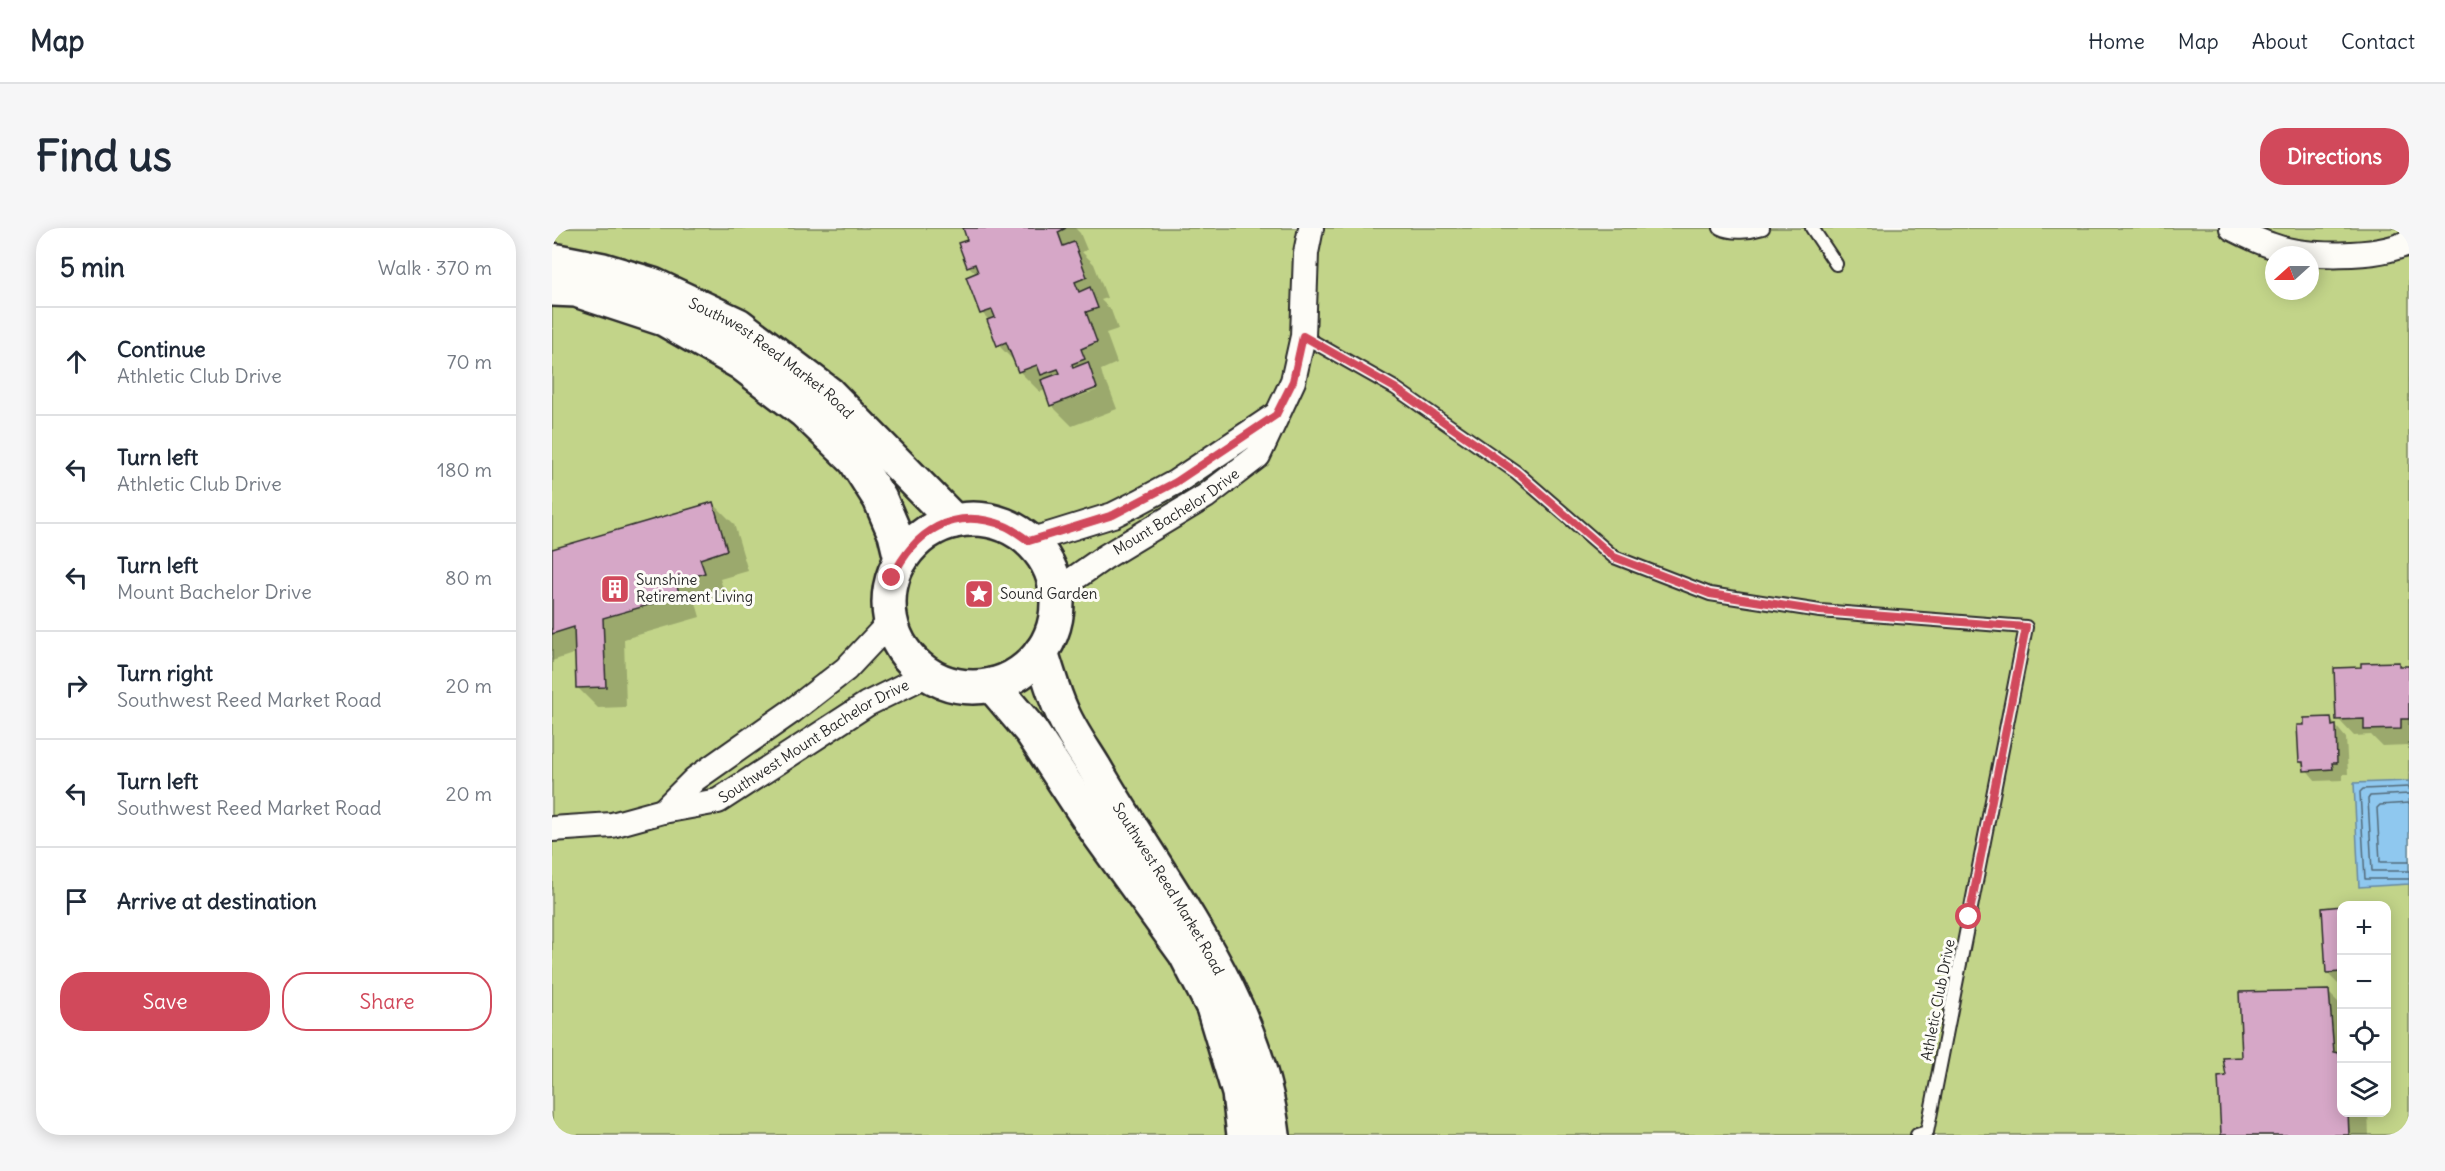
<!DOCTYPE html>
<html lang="en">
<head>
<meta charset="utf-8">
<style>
  :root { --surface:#fff; --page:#f6f6f7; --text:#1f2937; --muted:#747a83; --line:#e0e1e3; --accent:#d1495b }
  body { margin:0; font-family:Delius,sans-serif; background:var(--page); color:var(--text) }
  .controls { position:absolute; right:18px; bottom:18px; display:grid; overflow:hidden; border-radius:12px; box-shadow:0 3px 15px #0003 }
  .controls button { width:54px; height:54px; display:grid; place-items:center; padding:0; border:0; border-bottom:2px solid var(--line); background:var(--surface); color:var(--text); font:30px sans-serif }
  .compass { position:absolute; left:1713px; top:18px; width:54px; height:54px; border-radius:50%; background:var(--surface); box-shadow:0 3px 15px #0003; rotate:249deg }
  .stop { position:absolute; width:18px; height:18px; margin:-14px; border:4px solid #d1495b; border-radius:50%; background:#fff }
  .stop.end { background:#d1495b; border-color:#fff; box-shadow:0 2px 6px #0008 }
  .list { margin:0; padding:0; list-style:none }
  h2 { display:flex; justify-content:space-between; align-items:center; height:78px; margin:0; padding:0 24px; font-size:26px }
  h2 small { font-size:20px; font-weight:400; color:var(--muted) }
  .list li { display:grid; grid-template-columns:39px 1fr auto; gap:18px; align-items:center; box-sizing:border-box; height:108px; padding:0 24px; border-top:2px solid var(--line) }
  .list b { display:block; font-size:22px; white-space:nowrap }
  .list p { margin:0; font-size:20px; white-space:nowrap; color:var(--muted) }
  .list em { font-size:20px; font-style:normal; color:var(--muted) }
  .actions { display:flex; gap:12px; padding:18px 24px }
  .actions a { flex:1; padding:14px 0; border:2px solid var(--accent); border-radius:24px; text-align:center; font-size:21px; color:var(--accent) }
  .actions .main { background:var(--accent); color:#fff }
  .icon { flex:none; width:33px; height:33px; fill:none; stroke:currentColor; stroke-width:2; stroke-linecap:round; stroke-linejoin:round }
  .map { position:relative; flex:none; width:1857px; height:907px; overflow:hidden; border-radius:24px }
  header { display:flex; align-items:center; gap:36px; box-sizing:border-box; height:84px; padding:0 30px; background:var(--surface); border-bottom:2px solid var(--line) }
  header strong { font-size:28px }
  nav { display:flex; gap:33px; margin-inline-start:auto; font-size:21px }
  .intro { display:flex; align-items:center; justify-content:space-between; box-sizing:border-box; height:144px; padding:0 36px }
  h1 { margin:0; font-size:42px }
  .button { padding:15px 27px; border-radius:24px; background:var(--accent); color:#fff; font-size:21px; font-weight:700 }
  main { display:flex; gap:36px; padding:0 36px }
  aside { flex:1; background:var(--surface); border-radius:24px; box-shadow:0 3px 15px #0003 }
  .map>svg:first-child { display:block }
  .green { fill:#c2d489; stroke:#76805a; stroke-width:1.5; fill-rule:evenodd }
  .water { fill:#8fc8ef; stroke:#6789a1; stroke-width:1.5 }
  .shadow { fill:#0003; fill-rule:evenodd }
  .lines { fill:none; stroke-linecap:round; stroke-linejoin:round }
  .shore { stroke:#536a79; stroke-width:1.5 }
  .building { fill:#d6a7c7; stroke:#2b2b2b; stroke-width:1.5 }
  .lane-casing { stroke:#2b2b2b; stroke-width:16 }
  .street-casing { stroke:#2b2b2b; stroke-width:28 }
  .secondary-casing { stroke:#2b2b2b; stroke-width:38 }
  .lane { stroke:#fdfcf7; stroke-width:12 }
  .street { stroke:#fdfcf7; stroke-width:24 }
  .secondary { stroke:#fdfcf7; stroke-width:33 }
  .route { stroke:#d1495b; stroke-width:8 }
  .labels { text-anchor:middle; stroke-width:6; stroke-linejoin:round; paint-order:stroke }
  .street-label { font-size:15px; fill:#2b2b2b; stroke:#fdfcf7 }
  .poi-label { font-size:15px; fill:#2b2b2b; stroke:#fdfcf7; text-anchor:start }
</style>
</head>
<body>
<header>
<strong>Map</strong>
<nav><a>Home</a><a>Map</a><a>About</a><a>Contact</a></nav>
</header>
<div class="intro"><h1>Find us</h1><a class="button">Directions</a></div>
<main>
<aside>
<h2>5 min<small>Walk · 370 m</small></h2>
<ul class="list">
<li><svg class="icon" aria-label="ahead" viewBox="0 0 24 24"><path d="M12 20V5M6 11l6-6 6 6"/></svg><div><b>Continue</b><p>Athletic Club Drive</p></div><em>70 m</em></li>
<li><svg class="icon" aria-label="left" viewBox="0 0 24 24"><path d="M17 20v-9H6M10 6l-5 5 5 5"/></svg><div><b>Turn left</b><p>Athletic Club Drive</p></div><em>180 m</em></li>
<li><svg class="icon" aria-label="left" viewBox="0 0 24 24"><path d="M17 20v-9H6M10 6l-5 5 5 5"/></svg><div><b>Turn left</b><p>Mount Bachelor Drive</p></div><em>80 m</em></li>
<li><svg class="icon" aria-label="right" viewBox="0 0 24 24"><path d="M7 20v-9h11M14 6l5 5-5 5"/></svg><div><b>Turn right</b><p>Southwest Reed Market Road</p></div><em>20 m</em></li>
<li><svg class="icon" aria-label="left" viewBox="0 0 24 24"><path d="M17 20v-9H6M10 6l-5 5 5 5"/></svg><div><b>Turn left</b><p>Southwest Reed Market Road</p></div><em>20 m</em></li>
<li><svg class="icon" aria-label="arrive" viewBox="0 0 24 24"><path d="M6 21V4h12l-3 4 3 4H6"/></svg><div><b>Arrive at destination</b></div></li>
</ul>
<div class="actions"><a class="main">Save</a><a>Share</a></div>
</aside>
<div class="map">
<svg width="1857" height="907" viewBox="0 0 1857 907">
  <rect width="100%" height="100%" fill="#fdfcf7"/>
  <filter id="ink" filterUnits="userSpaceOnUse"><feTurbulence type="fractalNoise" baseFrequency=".0167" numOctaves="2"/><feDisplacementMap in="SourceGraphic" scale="12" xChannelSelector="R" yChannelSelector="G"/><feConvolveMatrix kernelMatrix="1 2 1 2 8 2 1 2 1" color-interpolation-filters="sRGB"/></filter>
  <g filter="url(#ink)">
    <path class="green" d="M0 0H1857V907H0ZM1722 27H1758V63H1722ZM1790 678H1834V884H1790Z"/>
    <polygon class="water" points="1857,553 1857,656 1807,659 1802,555"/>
    <g class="shadow">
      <path d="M413 0H523L528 5 535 22 530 24 542 36 555 70 549 72 559 82 566 101 554 105 565 135 549 142 552 153 556 157 565 181 520 198 499 177 494 162 488 164 467 143 464 135 446 117 437 92 430 85 425 46 416 38 417 13ZM542 159 545 162 523 170 522 167Z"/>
      <polygon points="161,275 182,296 196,343 168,351 173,366 144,375 148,389 72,411 74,479 46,480 25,459 24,425 0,433 0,323"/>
      <polygon points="1847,435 1851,440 1857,439 1857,517 1830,518 1819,507 1802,508 1786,491"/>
      <polygon points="1778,491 1794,510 1796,546 1791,546 1791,552 1764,553 1748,534"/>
      <polygon points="1790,680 1790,755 1786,756 1775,745"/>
      <polygon points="1776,764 1790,778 1790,884 1816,884 1817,907 1671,907 1675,850 1692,830"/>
    </g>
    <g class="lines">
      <g class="shore">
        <polyline points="1857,559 1811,561 1808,564 1813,651 1857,651"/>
        <polyline points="1857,566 1818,568 1816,571 1820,643 1857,643"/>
        <polyline points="1857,575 1828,577 1825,580 1828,634 1857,634"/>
      </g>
    </g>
    <g class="building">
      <polygon points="411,0 514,0 506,4 511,18 522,14 535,49 523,54 527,64 538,59 546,80 534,84 545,114 529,121 533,131 520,136 521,140 536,134 545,160 498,178 489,152 508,145 506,141 489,147 485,137 466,144 454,114 445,118 435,92 443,89 440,82 428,86 414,49 426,44 423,36 415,39 406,15 415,12"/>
      <polygon points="161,274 175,322 148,331 153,345 124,354 128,368 51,390 54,459 24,460 22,399 0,406 0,321"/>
      <polygon points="1847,434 1847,438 1857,438 1857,491 1849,491 1849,501 1812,502 1812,491 1784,492 1782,440 1809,439 1809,435"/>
      <polygon points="1779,489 1780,498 1784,497 1785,535 1780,535 1781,541 1752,543 1751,534 1747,534 1745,497 1752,497 1752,490"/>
      <polygon points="1790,678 1790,744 1774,745 1770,680"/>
      <polygon points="1777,762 1782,824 1787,825 1790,845 1790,884 1796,884 1797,907 1669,907 1666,849 1674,848 1671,830 1690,829 1687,764"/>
    </g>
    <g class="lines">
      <g class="lane-casing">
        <g id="lane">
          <path d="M1168 0C1180 6 1198 4 1211 0"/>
          <polyline points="1260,0 1284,36"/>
          <polyline points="751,108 843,160 964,244 1062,329 1158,366 1268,383 1474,399 1375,904 1365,907"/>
        </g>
      </g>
      <g class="street-casing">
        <g id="street">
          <path d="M1680 0C1692 6 1705 13 1718 17 1751 30 1826 30 1857 14"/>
          <polyline points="477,313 561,287 587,274 624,254 724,187"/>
          <path id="s1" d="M504 363 553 329 654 268 706 228 741 153 751 108 754 25 759 0"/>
          <polyline points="111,583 143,551 240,483 294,441 339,393"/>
          <path id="s2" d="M0 601 60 597 111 583 166 573 315 476 376 446"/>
        </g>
      </g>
      <g class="secondary-casing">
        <g id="secondary">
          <path id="s3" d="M0 32 51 42 101 57 186 97 277 166 402 293"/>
          <polyline points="0,61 24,62 112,91 189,135 253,184 303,232 328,271 343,306 349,331"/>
          <circle cx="421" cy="375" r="84"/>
          <path id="s4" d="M489 424C496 444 501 465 510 484 518 503 531 521 542 539 610 657 705 768 721 907"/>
          <polyline points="440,457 479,503 544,602 633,725 661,779 687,865 692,907"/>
        </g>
      </g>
      <use href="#lane" class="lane"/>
      <use href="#street" class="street"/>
      <use href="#secondary" class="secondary"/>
    </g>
  </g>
  <g class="lines" filter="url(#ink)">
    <path class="route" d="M340 350C362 304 401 277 453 298 461 301 469 308 477 313L561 287 624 254 724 187 741 153 751 108 843 160 964 244 1062 329 1158 366 1268 383 1474 399 1417 689"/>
  </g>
  <defs>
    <g id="building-square" transform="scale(1.5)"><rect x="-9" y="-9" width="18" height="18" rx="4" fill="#d1495b" stroke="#fdfcf7"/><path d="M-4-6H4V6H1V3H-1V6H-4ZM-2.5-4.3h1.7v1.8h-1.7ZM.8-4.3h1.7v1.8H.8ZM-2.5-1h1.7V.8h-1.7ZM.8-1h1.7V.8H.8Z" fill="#fff"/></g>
    <g id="sight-square" transform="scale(1.5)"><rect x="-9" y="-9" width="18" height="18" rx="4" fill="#d1495b" stroke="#fdfcf7"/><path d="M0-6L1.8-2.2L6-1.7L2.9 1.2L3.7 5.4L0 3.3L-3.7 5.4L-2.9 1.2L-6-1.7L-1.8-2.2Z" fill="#fff"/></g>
  </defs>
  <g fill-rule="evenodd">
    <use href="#building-square" x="63" y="361"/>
    <use href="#sight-square" x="427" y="366"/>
  </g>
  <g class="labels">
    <g class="street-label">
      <text dy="5" stroke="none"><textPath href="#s3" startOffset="244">Southwest Reed Market Road</textPath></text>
      <text dy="5" stroke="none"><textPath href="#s1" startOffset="144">Mount Bachelor Drive</textPath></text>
      <text dy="5" stroke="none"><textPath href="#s2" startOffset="282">Southwest Mount Bachelor Drive</textPath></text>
      <text dy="5" stroke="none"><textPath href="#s4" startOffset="270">Southwest Reed Market Road</textPath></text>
      <text transform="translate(1386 772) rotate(-79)" y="5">Athletic Club Drive</text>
    </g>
    <g class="poi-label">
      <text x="84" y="357">Sunshine<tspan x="84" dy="17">Retirement Living</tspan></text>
      <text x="448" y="371">Sound Garden</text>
    </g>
  </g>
</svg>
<div class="controls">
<button>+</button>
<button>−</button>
<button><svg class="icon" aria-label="locate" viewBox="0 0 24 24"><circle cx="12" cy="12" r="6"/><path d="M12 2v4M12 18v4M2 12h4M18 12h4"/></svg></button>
<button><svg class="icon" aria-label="layers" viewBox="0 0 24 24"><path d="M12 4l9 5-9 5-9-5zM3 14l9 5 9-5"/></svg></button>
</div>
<svg class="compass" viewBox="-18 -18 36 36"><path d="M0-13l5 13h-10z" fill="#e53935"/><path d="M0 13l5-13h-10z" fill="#747a83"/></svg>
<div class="stop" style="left:1417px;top:689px"></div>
<div class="stop end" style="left:340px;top:350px"></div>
</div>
</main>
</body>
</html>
